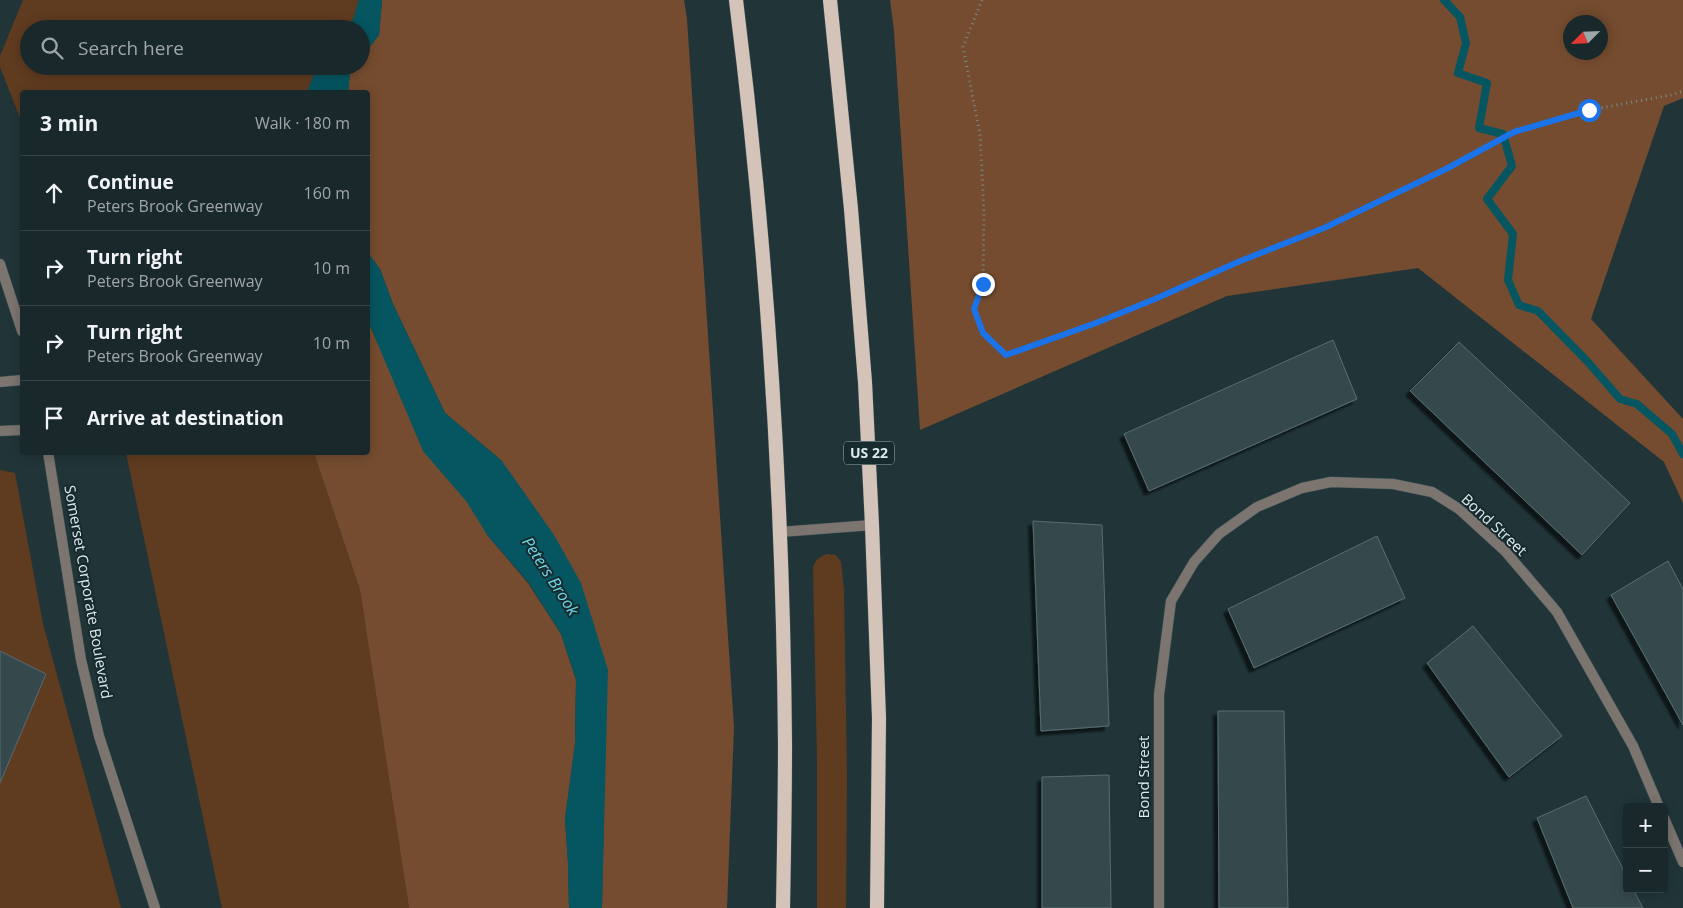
<!DOCTYPE html>
<html lang="en">
<head>
<meta charset="utf-8">
<style>
  :root { --surface:#19282b; --page:#223033; --text:#f1f3f6; --muted:#9fa6a9; --line:#374447 }
  body { margin:0; font-family:"Open Sans",sans-serif; background:var(--page); color:var(--text) }
  .controls { position:absolute; right:15px; bottom:15px; display:grid; overflow:hidden; border-radius:5px; box-shadow:0 2px 12px #0003 }
  .controls button { width:45px; height:45px; display:grid; place-items:center; padding:0; border:0; border-bottom:1px solid var(--line); background:var(--surface); color:var(--text); font:25px sans-serif }
  .compass { position:absolute; left:1563px; top:15px; width:45px; height:45px; border-radius:50%; background:var(--surface); box-shadow:0 2px 12px #0003; rotate:246deg }
  .stop { position:absolute; width:15px; height:15px; margin:-11px; border:4px solid #1a73e8; border-radius:50%; background:#fff }
  .stop.end { background:#1a73e8; border-color:#fff; box-shadow:0 1px 5px #0008 }
  .list { margin:0; padding:0; list-style:none }
  h2 { display:flex; justify-content:space-between; align-items:center; height:65px; margin:0; padding:0 20px; font-size:21px }
  h2 small { font-size:16px; font-weight:400; color:var(--muted) }
  .list li { display:grid; grid-template-columns:32px 1fr auto; gap:15px; align-items:center; box-sizing:border-box; height:75px; padding:0 20px; border-top:1px solid var(--line) }
  .list b { display:block; font-size:19px; white-space:nowrap }
  .list p { margin:0; font-size:16px; white-space:nowrap; color:var(--muted) }
  .list em { font-size:16px; font-style:normal; color:var(--muted) }
  .icon { flex:none; width:28px; height:28px; fill:none; stroke:currentColor; stroke-width:2; stroke-linecap:round; stroke-linejoin:round }
  .map { position:relative; flex:none; width:1683px; height:908px; overflow:hidden }
  .search { position:absolute; background:var(--surface); box-shadow:0 2px 12px #0003; left:20px; top:20px; width:350px; height:55px; display:flex; align-items:center; gap:12px; box-sizing:border-box; padding:0 18px; border-radius:28px; color:var(--muted); font-size:19px }
  .panel { position:absolute; background:var(--surface); box-shadow:0 2px 12px #0003; left:20px; top:90px; width:350px; height:365px; border-radius:5px }
  .map>svg:first-child { display:block }
  .green { fill:#5f3b20 }
  .forest { fill:#754c2f; fill-rule:evenodd }
  .water { fill:#055661 }
  .lines { fill:none; stroke-linecap:round; stroke-linejoin:round }
  .stream { stroke:#055661; stroke-width:8 }
  .building { fill:#354a4d; stroke:#586d71; filter:url(#shadow) }
  .service-casing { stroke:#3f5256; stroke-width:11 }
  .minor-casing { stroke:#3f5256; stroke-width:11 }
  .tertiary-casing { stroke:#3f5256; stroke-width:11 }
  .trunk-casing { stroke:#3f5256; stroke-width:15 }
  .path { stroke:#798a8d; stroke-width:3; stroke-dasharray:1 4; stroke-linecap:butt }
  .service { stroke:#7b746f; stroke-width:10 }
  .minor { stroke:#7b746f; stroke-width:10 }
  .tertiary { stroke:#7b746f; stroke-width:10 }
  .trunk { stroke:#d4c3b8; stroke-width:14 }
  .route { stroke:#1a73e8; stroke-width:6 }
  .labels { text-anchor:middle; stroke-width:4; stroke-linejoin:round; paint-order:stroke }
  .shield { fill:#172b2e; stroke:#a2b0b3; stroke-width:1 }
  .shield-label { font-size:14px; font-weight:bold; fill:#dde9ec }
  .street-label { font-size:15px; fill:#dde9ec; stroke:#172b2e }
  .water-label { font-size:16px; font-style:italic; fill:#70d9eb; stroke:#172b2e }
</style>
</head>
<body>
<div class="map">
<svg width="1683" height="908" viewBox="0 0 1683 908">
  <defs>
    <filter id="shadow"><feDropShadow dx="-4.5" dy="4.5" stdDeviation="1" flood-color="#0009"/></filter>
  </defs>
  <rect width="100%" height="100%" fill="#213539"/>
  <g class="green">
    <polygon points="23,0 359,0 350,29 29,29 29,66 317,66 307,92 22,92 22,123 0,67 0,56"/>
    <polygon points="126,453 314,453 360,590 409,908 222,908"/>
    <polygon points="0,470 15,473 43,624 121,908 0,908 0,783 46,674 0,651"/>
    <path d="M827 554 836 555 841 562 844 590 847 775 846 908H817V758L813 568C815 560 819 557 827 554Z"/>
  </g>
  <g class="forest">
    <polygon points="382,0 684,0 687,19 734,727 727,908 602,908 605,758 502,461 445,413 393,304 380,269 368,253 368,92 348,92 350,73 355,66 361,66 361,58 379,35"/>
    <path d="M890 0H1683V98L1664 106 1591 319 1683 419V503L1664 462 1418 268 1227 296 920 430 894 31ZM1570 22H1600V52H1570Z"/>
    <polygon points="368,321 387,364 488,536 528,583 561,634 576,680 575,744 565,819 568,863 569,908 409,908 360,590 314,453 368,452"/>
  </g>
  <g class="water">
    <polygon points="359,0 382,0 379,35 361,58 361,29 350,29"/>
    <polygon points="317,66 355,66 350,73 348,92 307,92"/>
    <polygon points="368,253 380,269 393,304 445,413 502,461 554,535 581,583 608,670 602,908 569,908 568,863 565,819 575,744 576,679 561,634 529,583 488,536 466,501 423,451 368,321"/>
  </g>
  <g class="lines">
    <polyline class="stream" points="1444,0 1460,17 1466,43 1458,73 1487,83 1479,128 1503,134 1512,166 1487,199 1513,234 1508,280 1519,305 1538,311 1587,361 1620,399 1637,404 1672,434 1683,454"/>
  </g>
  <g class="building">
    <polygon points="1333,340 1357,399 1149,491 1124,434"/>
    <polygon points="1459,342 1630,503 1582,555 1410,391"/>
    <polygon points="1033,521 1102,525 1109,726 1041,731"/>
    <polygon points="1377,536 1405,598 1254,668 1228,609"/>
    <polygon points="1668,561 1683,589 1683,725 1611,595"/>
    <polygon points="1473,626 1562,736 1509,777 1427,663"/>
    <polygon points="0,651 46,674 0,783"/>
    <polygon points="1218,711 1284,711 1288,908 1219,908"/>
    <polygon points="1109,775 1111,908 1042,908 1042,777"/>
    <polygon points="1586,796 1627,877 1627,889 1633,889 1643,908 1573,908 1537,818"/>
  </g>
  <g class="lines">
    <g class="service-casing">
      <g id="service">
        <polyline points="0,382 22,380"/>
        <polyline points="0,431 22,430"/>
        <polyline points="780,532 872,525"/>
      </g>
    </g>
    <g class="minor-casing">
      <g id="minor">
        <polyline points="1664,818 1683,862"/>
        <polyline points="1159,908 1159,695 1171,601 1194,562 1219,534 1257,507 1302,488 1331,482 1393,484 1432,492 1459,509 1505,551 1557,612 1633,746 1659,807"/>
      </g>
    </g>
    <g class="tertiary-casing">
      <g id="tertiary">
        <polyline points="0,264 22,331"/>
        <polyline points="48,452 81,660 99,736 155,908"/>
      </g>
    </g>
    <g class="trunk-casing">
      <g id="trunk">
        <path d="M736 0C767 246 783 495 785 743 785 798 784 853 783 908"/>
        <polyline points="830,0 851,209 865,382 872,525 879,718 877,908"/>
      </g>
    </g>
    <polyline class="path" points="982,0 963,47 980,134 984,212 983,284 974,309 983,333 1006,355 1096,323 1155,299 1238,262 1324,228 1446,169 1514,132 1589,110 1671,95 1683,91"/>
    <use href="#service" class="service"/>
    <use href="#minor" class="minor"/>
    <use href="#tertiary" class="tertiary"/>
    <use href="#trunk" class="trunk"/>
  </g>
  <g class="lines">
    <polyline class="route" points="983,284 974,309 983,333 1006,355 1096,323 1155,299 1238,262 1324,228 1446,169 1514,132 1589,110"/>
  </g>
  <g class="labels">
    <rect class="shield" x="844" y="441.5" width="50" height="23" rx="4"/>
    <g class="shield-label">
      <text x="869" y="458">US 22</text>
    </g>
    <g class="street-label">
      <text transform="translate(1494 525) rotate(43)" y="5">Bond Street</text>
      <text transform="translate(88 592) rotate(80)" y="5">Somerset Corporate Boulevard</text>
      <text transform="translate(1144 777) rotate(-90)" y="5">Bond Street</text>
    </g>
    <g class="water-label">
      <text transform="translate(551 576) rotate(57)" y="6">Peters Brook</text>
    </g>
  </g>
</svg>
<div class="controls">
<button>+</button>
<button>−</button>
</div>
<svg class="compass" viewBox="-18 -18 36 36"><path d="M0-13l5 13h-10z" fill="#e53935"/><path d="M0 13l5-13h-10z" fill="#9fa6a9"/></svg>
<div class="stop" style="left:1589px;top:110px"></div>
<div class="stop end" style="left:983px;top:284px"></div>
<div class="search"><svg class="icon" aria-label="search" viewBox="0 0 24 24"><circle cx="10" cy="10" r="6"/><path d="M15 15l6 6"/></svg>Search here</div>
<section class="panel">
<h2>3 min<small>Walk · 180 m</small></h2>
<ul class="list">
<li><svg class="icon" aria-label="ahead" viewBox="0 0 24 24"><path d="M12 20V5M6 11l6-6 6 6"/></svg><div><b>Continue</b><p>Peters Brook Greenway</p></div><em>160 m</em></li>
<li><svg class="icon" aria-label="right" viewBox="0 0 24 24"><path d="M7 20v-9h11M14 6l5 5-5 5"/></svg><div><b>Turn right</b><p>Peters Brook Greenway</p></div><em>10 m</em></li>
<li><svg class="icon" aria-label="right" viewBox="0 0 24 24"><path d="M7 20v-9h11M14 6l5 5-5 5"/></svg><div><b>Turn right</b><p>Peters Brook Greenway</p></div><em>10 m</em></li>
<li><svg class="icon" aria-label="arrive" viewBox="0 0 24 24"><path d="M6 21V4h12l-3 4 3 4H6"/></svg><div><b>Arrive at destination</b></div></li>
</ul>
</section>
</div>
</body>
</html>
